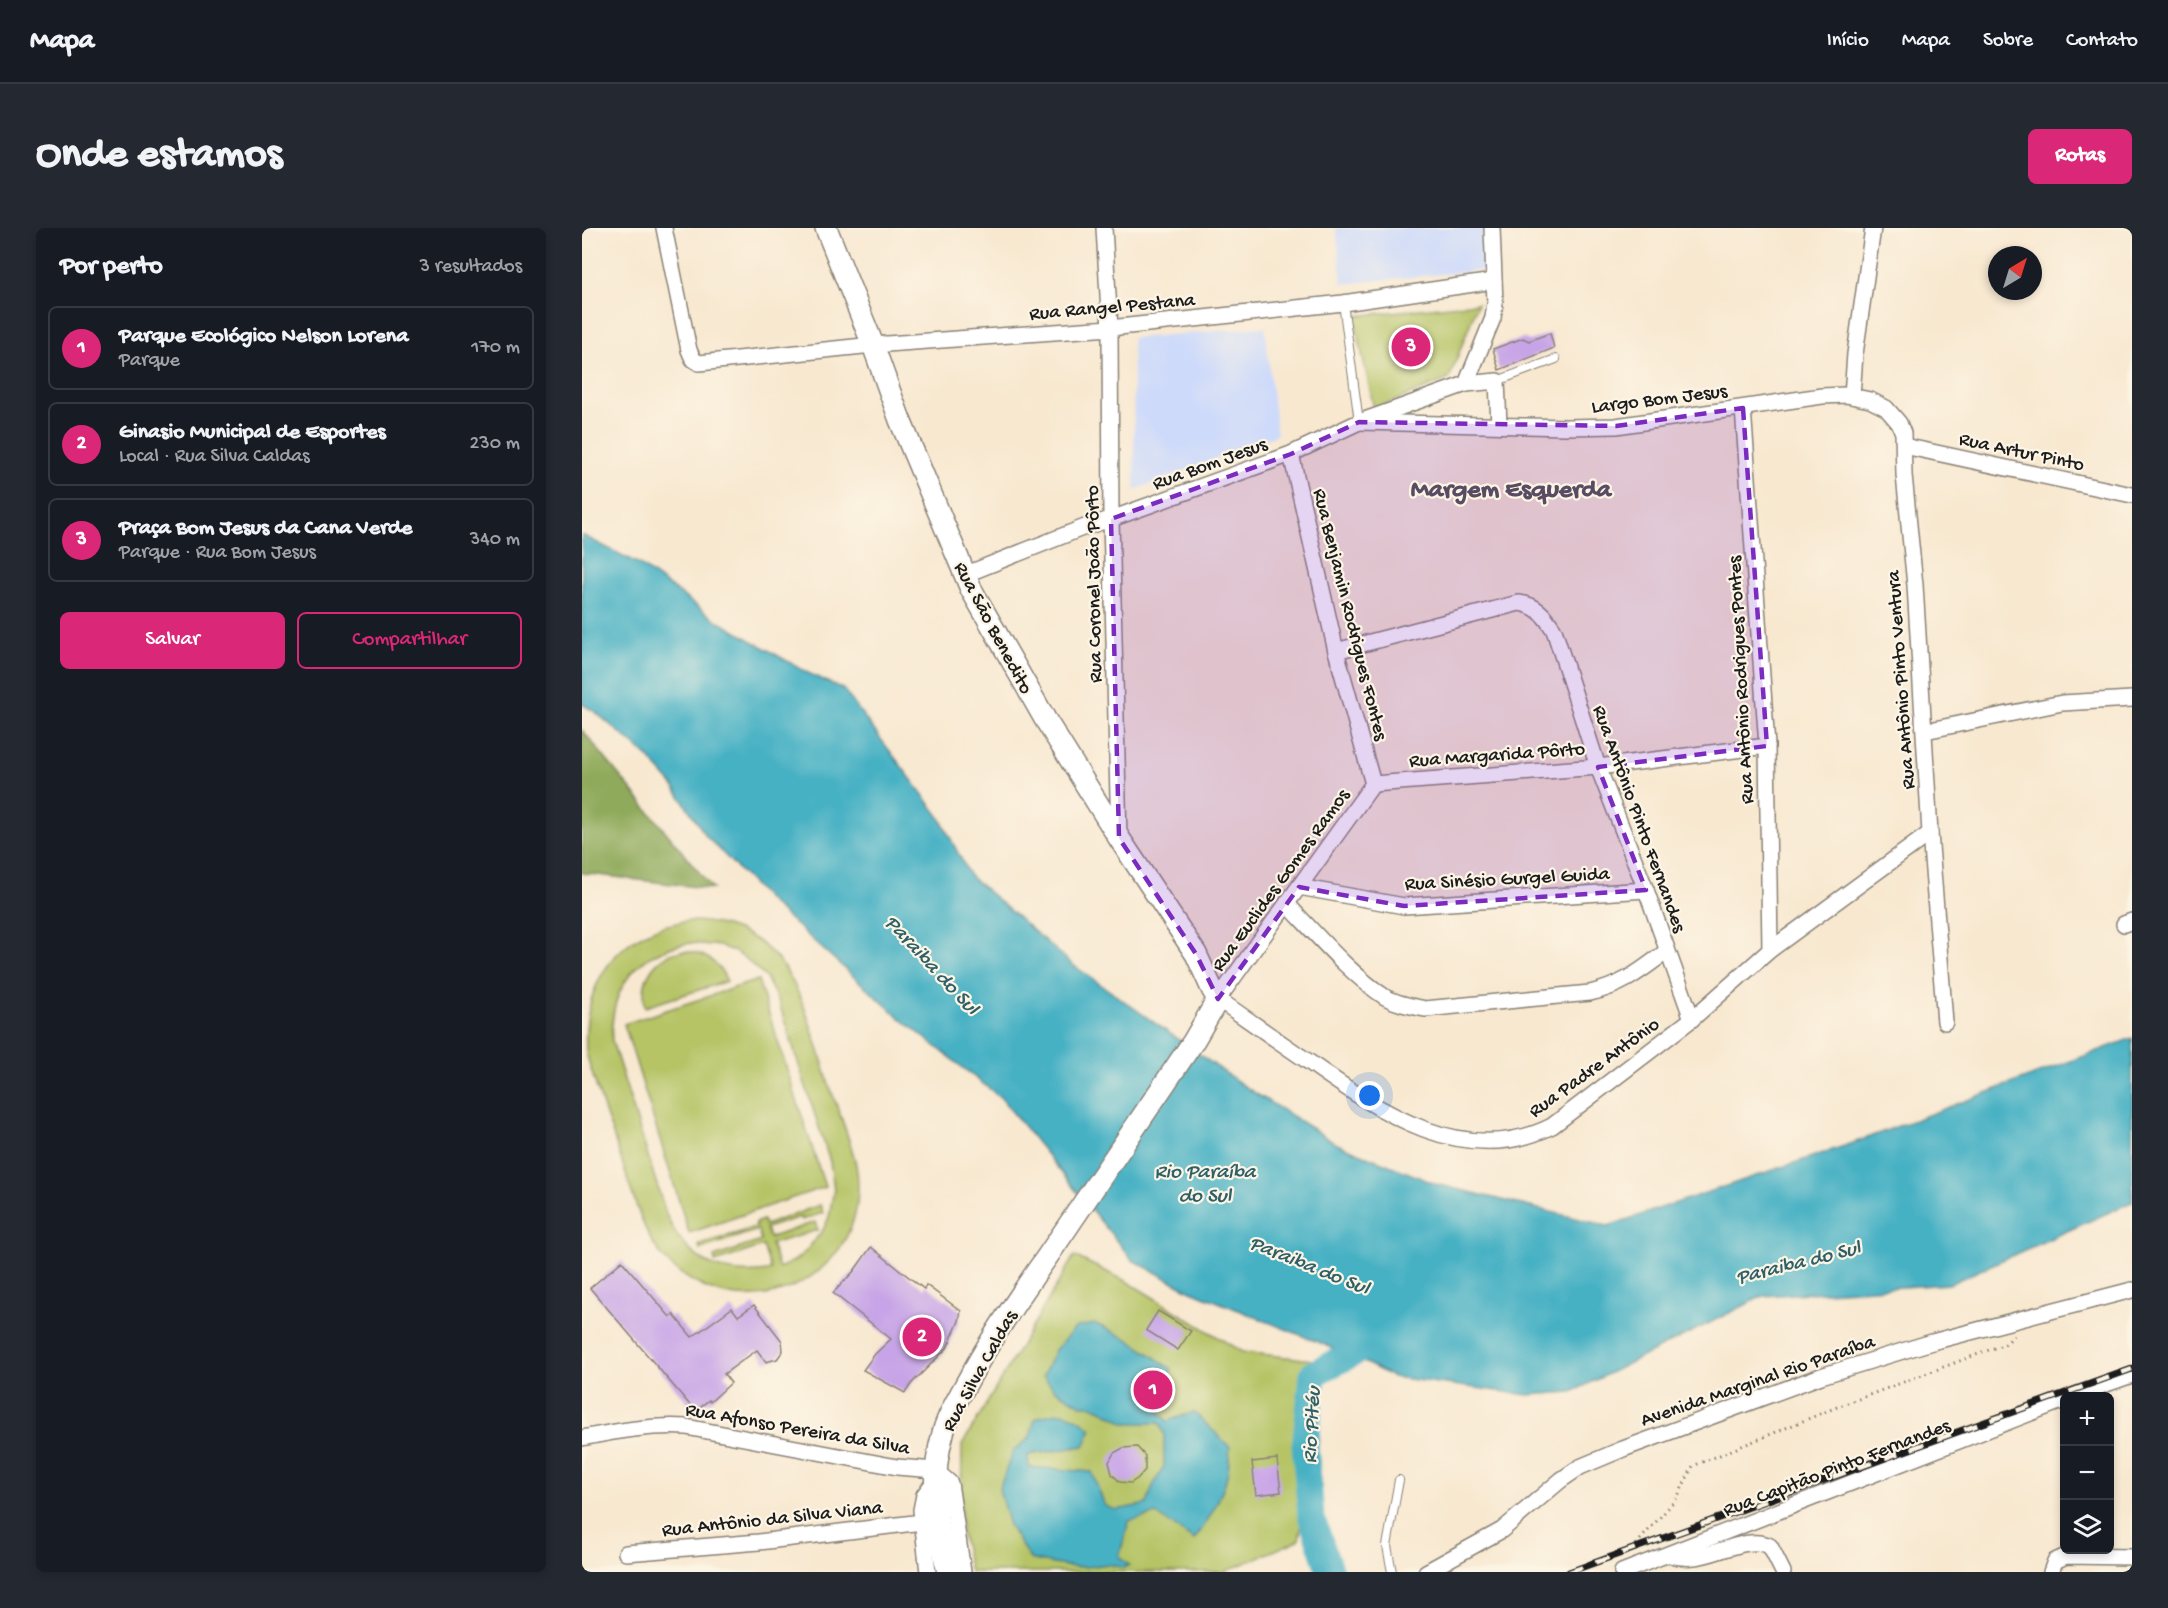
<!DOCTYPE html>
<html lang="pt">
<head>
<meta charset="utf-8">
<style>
  :root { --surface:#171b24; --page:#242831; --text:#f1f3f6; --muted:#9ea1a6; --line:#363941; --accent:#db2777 }
  body { margin:0; font-family:"Gochi Hand",sans-serif; background:var(--page); color:var(--text) }
  .controls { position:absolute; right:18px; bottom:18px; display:grid; overflow:hidden; border-radius:9px; box-shadow:0 3px 9px #0003 }
  .controls button { width:54px; height:54px; display:grid; place-items:center; padding:0; border:0; border-bottom:2px solid var(--line); background:var(--surface); color:var(--text); font:30px sans-serif }
  .compass { position:absolute; left:1406px; top:18px; width:54px; height:54px; border-radius:50%; background:var(--surface); box-shadow:0 3px 9px #0003; rotate:38deg }
  .you { position:absolute; left:788px; top:868px; width:21px; height:21px; margin:-15px; border:4px solid #fff; border-radius:50%; background:#1a73e8; box-shadow:0 0 0 9px #1a73e833 }
  .badge { display:grid; place-items:center; width:39px; height:39px; border-radius:50%; background:var(--accent); color:#fff; font-size:20px; font-weight:700 }
  .pin { position:absolute; translate:-50% -50%; border:3px solid #fff; box-shadow:0 2px 6px #0006 }
  .list { margin:0; padding:0; list-style:none }
  h2 { display:flex; justify-content:space-between; align-items:center; height:78px; margin:0; padding:0 24px; font-size:26px }
  h2 small { font-size:20px; font-weight:400; color:var(--muted) }
  .list li { display:grid; grid-template-columns:39px 1fr auto; gap:18px; align-items:center; box-sizing:border-box; height:84px; margin:0 12px 12px; padding:0 12px; border:2px solid var(--line); border-radius:9px }
  .list b { display:block; font-size:22px; white-space:nowrap }
  .list p { margin:0; font-size:20px; white-space:nowrap; color:var(--muted) }
  .list em { font-size:20px; font-style:normal; color:var(--muted) }
  .actions { display:flex; gap:12px; padding:18px 24px }
  .actions a { flex:1; padding:14px 0; border:2px solid var(--accent); border-radius:9px; text-align:center; font-size:21px; color:var(--accent) }
  .actions .main { background:var(--accent); color:#fff }
  .icon { flex:none; width:33px; height:33px; fill:none; stroke:currentColor; stroke-width:2; stroke-linecap:round; stroke-linejoin:round }
  .map { position:relative; flex:none; width:1550px; height:1344px; overflow:hidden; border-radius:9px }
  header { display:flex; align-items:center; gap:36px; box-sizing:border-box; height:84px; padding:0 30px; background:var(--surface); border-bottom:2px solid var(--line) }
  header strong { font-size:28px }
  nav { display:flex; gap:33px; margin-inline-start:auto; font-size:21px }
  .intro { display:flex; align-items:center; justify-content:space-between; box-sizing:border-box; height:144px; padding:0 36px }
  h1 { margin:0; font-size:42px }
  .button { padding:15px 27px; border-radius:9px; background:var(--accent); color:#fff; font-size:21px; font-weight:700 }
  main { display:flex; gap:36px; padding:0 36px }
  aside { flex:1; background:var(--surface); border-radius:9px; box-shadow:0 3px 9px #0003 }
  .map>svg:first-child { display:block }
  .built { fill:#cedafa }
  .green { fill:#b6c466; stroke:#697041; stroke-width:1.5; fill-rule:evenodd }
  .forest { fill:#90aa5b; stroke:#56633c; stroke-width:1.5 }
  .water { fill:#46b1c4; stroke:#316670; stroke-width:1.5 }
  .lines { fill:none; stroke-linecap:round; stroke-linejoin:round }
  .river { stroke:#46b1c4; stroke-width:27 }
  .building { fill:#c7a4e7 }
  .service-casing { stroke:#8a8276; stroke-width:10 }
  .minor-casing { stroke:#8a8276; stroke-width:18 }
  .secondary-casing { stroke:#8a8276; stroke-width:24 }
  .path { stroke:#8a8276; stroke-width:3; stroke-dasharray:1.5 4.5; stroke-linecap:butt }
  .service { stroke:#fff; stroke-width:8 }
  .minor { stroke:#fff; stroke-width:15 }
  .secondary { stroke:#fff; stroke-width:21 }
  .rail-casing { stroke:#1c1c1c; stroke-width:7 }
  .rail { stroke:#fcf5e5; stroke-width:4.5; stroke-dasharray:14; stroke-linecap:butt }
  .marked { fill:#7b2cbf; fill-opacity:0.2; stroke:#7b2cbf; stroke-width:4.5; stroke-dasharray:12 8; stroke-linejoin:round }
  .labels { text-anchor:middle; stroke-width:4.5; stroke-linejoin:round; paint-order:stroke }
  .street-label { font-size:20px; fill:#1c1c1c; stroke:#fcf5e5 }
  .water-label { font-size:21px; font-style:italic; fill:#2f5f68; stroke:#fcf5e5 }
  .district-label { font-size:26px; font-weight:bold; fill:#584c63; stroke:#fcf5e5 }
</style>
</head>
<body>
<header>
<strong>Mapa</strong>
<nav><a>Início</a><a>Mapa</a><a>Sobre</a><a>Contato</a></nav>
</header>
<div class="intro"><h1>Onde estamos</h1><a class="button">Rotas</a></div>
<main>
<aside>
<h2>Por perto<small>3 resultados</small></h2>
<ul class="list">
<li><span class="badge">1</span><div><b>Parque Ecológico Nelson Lorena</b><p>Parque</p></div><em>170 m</em></li>
<li><span class="badge">2</span><div><b>Ginasio Municipal de Esportes</b><p>Local · Rua Silva Caldas</p></div><em>230 m</em></li>
<li><span class="badge">3</span><div><b>Praça Bom Jesus da Cana Verde</b><p>Parque · Rua Bom Jesus</p></div><em>340 m</em></li>
</ul>
<div class="actions"><a class="main">Salvar</a><a>Compartilhar</a></div>
</aside>
<div class="map">
<svg width="1550" height="1344" viewBox="0 0 1550 1344">
  <rect width="100%" height="100%" fill="#fcf5e5"/>
  <filter id="ink" filterUnits="userSpaceOnUse"><feTurbulence type="fractalNoise" baseFrequency=".0167" numOctaves="2"/><feDisplacementMap in="SourceGraphic" scale="12" xChannelSelector="R" yChannelSelector="G"/><feConvolveMatrix kernelMatrix="1 2 1 2 8 2 1 2 1" color-interpolation-filters="sRGB"/></filter>
  <filter id="wash" filterUnits="userSpaceOnUse"><feTurbulence type="fractalNoise" baseFrequency=".008" numOctaves="4" result="noise"/><feDisplacementMap in="SourceGraphic" scale="24" xChannelSelector="R" yChannelSelector="G"/><feGaussianBlur stdDeviation="1.35" result="paint"/><feColorMatrix in="noise" values="0 0 0 0 0 0 0 0 0 0 0 0 0 0 0 0 0 1.4 0 .05"/><feComposite in="paint" operator="in"/></filter>
  <g filter="url(#wash)">
    <rect width="100%" height="100%" fill="#f8e8d0"/>
    <g class="built">
      <polygon points="754,0 901,0 903,42 760,56"/>
      <polygon points="683,99 695,207 553,262 550,110"/>
    </g>
    <g class="green">
      <polygon points="896,75 867,151 792,181 772,88"/>
      <path d="M107 693C139 693 169 703 192 727 221 757 235 819 248 859 257 885 268 910 274 937 278 957 276 980 269 999 256 1032 227 1056 193 1065 144 1078 90 1053 67 1008 54 983 47 954 38 928 27 893 13 859 4 824 0 754 36 701 107 693ZM109 715 138 718 151 723 163 730 184 750 197 775 248 934 252 961 247 989 241 1002 223 1024 212 1033 197 1040 189 1016 236 1002 233 994 187 1010 184 1000 218 989 219 992 241 985 238 977 183 997 181 992 173 995 174 999 117 1017 118 1021 176 1002 179 1013 132 1029 133 1034 181 1018 189 1042 186 1043C137 1050 103 1031 84 986L30 813C27 759 55 723 109 715Z"/>
      <path d="M100 723C122 724 136 733 145 753L63 779C58 750 72 728 100 723Z"/>
      <polygon points="176,752 243,959 107,1005 42,796"/>
      <polygon points="492,1028 546,1054 660,1124 730,1132 726,1191 730,1234 717,1312 642,1344 388,1344 379,1303 380,1217"/>
    </g>
    <polygon class="forest" points="0,502 131,661 0,645"/>
    <g class="water">
      <polygon points="0,307 55,335 136,393 226,445 261,461 357,588 388,648 491,737 668,862 755,916 854,956 1026,998 1274,914 1550,810 1550,974 1367,1056 1181,1068 990,1164 946,1167 811,1149 768,1127 609,1063 550,1032 419,870 319,791 187,673 124,608 90,556 64,527 12,483 0,476"/>
      <path d="M514 1096 544 1110 590 1141 574 1179 585 1193 612 1184 648 1219C647 1227 647 1235 646 1243 642 1266 626 1294 612 1312L574 1286 547 1293 537 1329 547 1337 541 1340C524 1333 516 1339 500 1339 482 1339 465 1335 448 1331L427 1298 417 1261 431 1223 448 1209 453 1191C480 1181 487 1183 510 1201L502 1218 446 1227 447 1239 510 1244 523 1278 534 1282 565 1276 570 1260 582 1238V1207L578 1195H542L520 1182 507 1177H499L472 1161 461 1148 473 1122 494 1099Z"/>
    </g>
    <g class="lines">
      <polyline class="river" points="748,1344 729,1288 723,1219 731,1146 799,1111"/>
    </g>
    <g id="blocks">
      <g class="building">
        <polygon points="968,105 972,120 917,142 911,121 941,110 947,113"/>
        <polygon points="289,1019 342,1061 344,1057 379,1083 377,1093 365,1120 330,1155 323,1165 281,1142 293,1126 309,1111 251,1065 272,1043"/>
        <polygon points="40,1033 88,1089 91,1086 110,1109 150,1080 156,1088 172,1077 200,1113 201,1123 195,1131 184,1134 175,1122 142,1146 149,1155 128,1174 127,1172 113,1183 8,1060"/>
        <polygon points="576,1083 609,1103 596,1122 564,1102"/>
        <polygon points="555,1219 563,1228 563,1242 556,1250 549,1255 538,1254 530,1246 527,1234 532,1225 541,1220"/>
        <polygon points="695,1231 699,1264 674,1267 670,1234"/>
      </g>
    </g>
  </g>
  <g filter="url(#ink)">
    <use href="#blocks" fill-opacity="0" stroke="#8a8276" stroke-width="1.5"/>
    <g class="lines">
      <g class="service-casing">
        <g id="service">
          <polyline points="761,75 777,194"/>
          <polyline points="915,153 974,131"/>
          <polyline points="810,1344 805,1318 817,1252"/>
        </g>
      </g>
      <g class="minor-casing">
        <g id="minor">
          <polyline points="82,0 107,122 111,131 117,135 291,117 528,100 761,75 912,53"/>
          <polyline points="522,0 528,100 529,291 537,610"/>
          <polyline points="884,156 911,90 913,75 910,0"/>
          <polyline points="1270,168 1273,126 1291,0"/>
          <polyline points="1161,180 1185,518 1188,722"/>
          <polyline points="777,194 984,199 1034,198 1240,168 1264,167 1288,172 1304,180 1317,195 1321,205 1322,247 1333,357 1348,605 1363,794"/>
          <polyline points="1322,218 1550,267"/>
          <polyline points="709,226 754,423 791,556"/>
          <polyline points="382,347 503,299 529,291 709,226 777,194 884,156 915,153 917,197"/>
          <path d="M754 423 937 375C955 377 963 388 972 402L1016 539 1064 662 1110 791"/>
          <polyline points="1343,503 1480,475 1550,471"/>
          <path d="M791 556 636 771C666 792 696 813 727 834 796 883 883 942 970 898L1110 791 1188 722 1348 605"/>
          <polyline points="791,556 1016,539 1185,518"/>
          <polyline points="717,659 822,678 1064,662"/>
          <path d="M705 676C734 706 769 747 803 769 815 776 829 778 843 781L1008 765C1042 757 1058 743 1085 723"/>
          <polyline points="1542,696 1550,693"/>
          <polyline points="1490,1168 1550,1147"/>
          <path d="M0 1210C35 1203 68 1197 104 1199L315 1239 353 1242 368 1255 381 1344"/>
          <polyline points="44,1325 177,1314 340,1294"/>
          <path d="M1088 1327C1096 1329 1104 1330 1112 1329 1136 1327 1165 1307 1188 1318L1201 1344"/>
          <polyline points="346,1344 339,1282 342,1267 352,1254"/>
          <polyline points="844,1344 920,1302 979,1252 998,1239 1041,1221 1239,1148 1350,1114 1550,1062"/>
          <polyline points="1040,1344 1482,1172"/>
          <polyline points="1469,1344 1473,1333 1484,1328 1550,1329"/>
        </g>
      </g>
      <g class="secondary-casing">
        <path id="secondary" d="M244 0 291 117 318 192 389 361 463 491 537 610 614 726 630 761 636 771 611 814C562 886 514 958 465 1029 436 1070 408 1111 384 1156 376 1171 365 1188 361 1205 347 1255 354 1295 366 1344"/>
      </g>
      <polyline class="path" points="1050,1321 1095,1270 1111,1238 1255,1179 1423,1116 1432,1108"/>
      <use href="#service" class="service"/>
      <use href="#minor" class="minor"/>
      <use href="#secondary" class="secondary"/>
      <g class="rail-casing">
        <polyline id="rail" points="987,1344 1550,1141"/>
      </g>
      <use href="#rail" class="rail"/>
    </g>
  </g>
  <path class="marked" d="M1161 180 1185 518 1016 539 1064 662 822 678 717 659 636 771 614 726 537 610 529 291 709 226 777 194 1034 198Z"/>
  <g class="labels">
    <g class="street-label">
      <text transform="translate(530 77) rotate(-5)" y="7">Rua Rangel Pestana</text>
      <text transform="translate(1077 169) rotate(-7)" y="7">Largo Bom Jesus</text>
      <text transform="translate(1440 222) rotate(12)" y="7">Rua Artur Pinto</text>
      <text transform="translate(627 234) rotate(-20)" y="7">Rua Bom Jesus</text>
      <text transform="translate(510 356) rotate(-91)" y="7">Rua Coronel João Pôrto</text>
      <text transform="translate(770 386) rotate(76)" y="7">Rua Benjamin Rodrigues Fontes</text>
      <text transform="translate(413 399) rotate(62)" y="7">Rua São Benedito</text>
      <text transform="translate(1157 452) rotate(-93)" y="7">Rua Antônio Rodrigues Pontes</text>
      <text transform="translate(1317 452) rotate(-94)" y="7">Rua Antônio Pinto Ventura</text>
      <text transform="translate(915 525) rotate(-4)" y="7">Rua Margarida Pôrto</text>
      <text transform="translate(1059 590) rotate(70)" y="7">Rua Antônio Pinto Fernandes</text>
      <text transform="translate(925 649) rotate(-3)" y="7">Rua Sinésio Gurgel Guida</text>
      <text transform="translate(697 651) rotate(-54)" y="7">Rua Euclides Gomes Ramos</text>
      <text transform="translate(1011 838) rotate(-36)" y="7">Rua Padre Antônio</text>
      <text transform="translate(396 1142) rotate(-61)" y="7">Rua Silva Caldas</text>
      <text transform="translate(1175 1151) rotate(-19)" y="7">Avenida Marginal Rio Paraíba</text>
      <text transform="translate(216 1199) rotate(10)" y="7">Rua Afonso Pereira da Silva</text>
      <text transform="translate(1254 1238) rotate(-21)" y="7">Rua Capitão Pinto Fernandes</text>
      <text transform="translate(190 1289) rotate(-6)" y="7">Rua Antônio da Silva Viana</text>
    </g>
    <g class="water-label">
      <text transform="translate(351 736) rotate(47)" y="7">Paraiba do Sul</text>
      <text x="623" y="949">Rio Paraíba<tspan x="623" dy="24">do Sul</tspan></text>
      <text transform="translate(1216 1033) rotate(-14)" y="7">Paraiba do Sul</text>
      <text transform="translate(728 1036) rotate(22)" y="7">Paraiba do Sul</text>
      <text transform="translate(728 1197) rotate(-87)" y="7">Rio Pitéu</text>
    </g>
    <g class="district-label">
      <text x="929" y="268">Margem Esquerda</text>
    </g>
  </g>
</svg>
<div class="controls">
<button>+</button>
<button>−</button>
<button><svg class="icon" aria-label="layers" viewBox="0 0 24 24"><path d="M12 4l9 5-9 5-9-5zM3 14l9 5 9-5"/></svg></button>
</div>
<svg class="compass" viewBox="-18 -18 36 36"><path d="M0-13l5 13h-10z" fill="#e53935"/><path d="M0 13l5-13h-10z" fill="#9ea1a6"/></svg>
<div class="you"></div>
<div class="pin badge" style="left:571px;top:1162px">1</div>
<div class="pin badge" style="left:340px;top:1109px">2</div>
<div class="pin badge" style="left:829px;top:119px">3</div>
</div>
</main>
</body>
</html>
